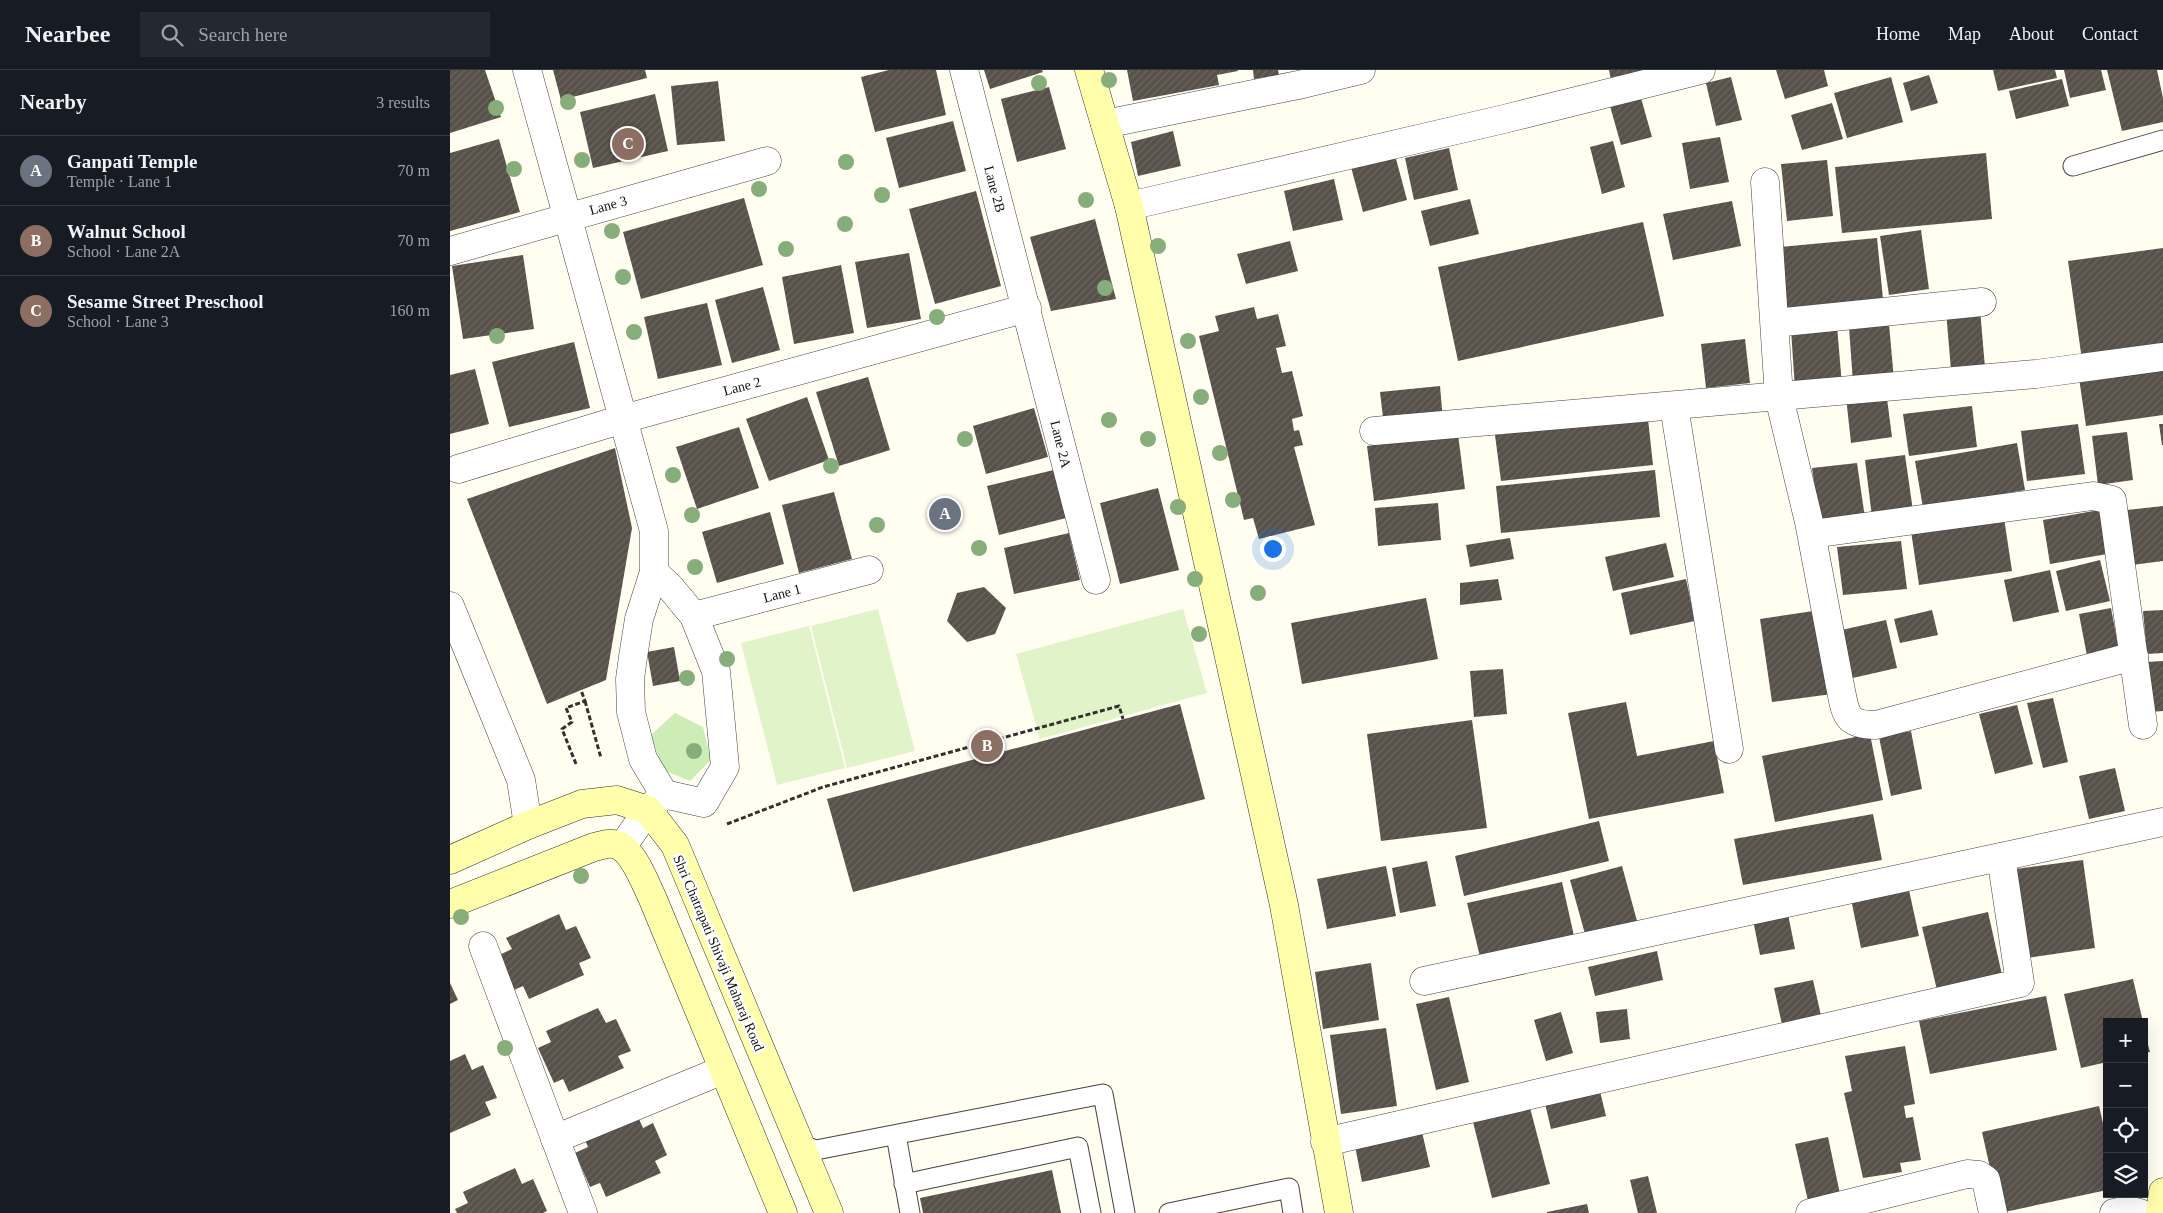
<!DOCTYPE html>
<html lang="en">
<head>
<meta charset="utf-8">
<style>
  :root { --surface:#171b24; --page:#242831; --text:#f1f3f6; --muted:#9ea1a6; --line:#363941; --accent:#1a73e8 }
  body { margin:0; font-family:Georgia,serif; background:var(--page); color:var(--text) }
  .controls { position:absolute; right:15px; bottom:15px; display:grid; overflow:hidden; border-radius:0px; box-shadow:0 5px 20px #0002 }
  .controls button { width:45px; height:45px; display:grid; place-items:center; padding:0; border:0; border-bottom:1px solid var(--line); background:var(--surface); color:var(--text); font:25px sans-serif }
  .you { position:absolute; left:822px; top:478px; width:18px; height:18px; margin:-12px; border:4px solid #fff; border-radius:50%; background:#1a73e8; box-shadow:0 0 0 8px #1a73e833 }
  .badge { display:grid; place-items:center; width:32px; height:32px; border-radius:50%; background:var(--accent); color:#fff; font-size:16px; font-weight:700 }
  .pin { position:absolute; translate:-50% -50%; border:2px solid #fff; box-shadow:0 1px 5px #0006 }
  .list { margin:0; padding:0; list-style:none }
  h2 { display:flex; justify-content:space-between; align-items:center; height:65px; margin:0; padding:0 20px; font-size:21px }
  h2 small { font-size:16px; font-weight:400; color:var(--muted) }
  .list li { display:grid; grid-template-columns:32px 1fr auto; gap:15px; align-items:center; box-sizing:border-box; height:70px; padding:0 20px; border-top:1px solid var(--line) }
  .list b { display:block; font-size:19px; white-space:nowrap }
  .list p { margin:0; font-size:16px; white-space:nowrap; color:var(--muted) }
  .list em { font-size:16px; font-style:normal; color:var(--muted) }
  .icon { flex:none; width:28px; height:28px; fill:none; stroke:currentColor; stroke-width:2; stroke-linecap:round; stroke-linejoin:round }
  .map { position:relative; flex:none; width:1713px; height:1143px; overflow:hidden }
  header { display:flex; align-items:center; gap:30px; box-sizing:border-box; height:70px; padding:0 25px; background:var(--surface); border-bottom:1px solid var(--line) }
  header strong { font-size:24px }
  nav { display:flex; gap:28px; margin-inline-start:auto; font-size:18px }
  .search { width:350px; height:45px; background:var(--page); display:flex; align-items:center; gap:12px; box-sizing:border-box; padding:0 18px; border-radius:0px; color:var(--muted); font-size:19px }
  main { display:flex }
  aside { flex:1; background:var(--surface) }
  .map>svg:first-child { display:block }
  .grass { fill:#cdedb7 }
  .pitch { fill:#e0f3c9 }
  .building { fill:url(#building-hatch) }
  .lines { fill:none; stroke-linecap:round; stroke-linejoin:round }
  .lane-casing { stroke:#424242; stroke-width:21 }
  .street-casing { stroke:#424242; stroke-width:29 }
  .secondary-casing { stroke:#313131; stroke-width:29 }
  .path { stroke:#313131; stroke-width:3; stroke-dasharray:5 2.5; stroke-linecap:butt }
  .lane { stroke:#fff; stroke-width:19 }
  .street { stroke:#fff; stroke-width:28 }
  .secondary { stroke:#fffeab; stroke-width:28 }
  .tree { fill:#86ad7a }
  .labels { text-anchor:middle; stroke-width:5; stroke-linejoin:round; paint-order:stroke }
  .street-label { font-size:14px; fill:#0f0f0f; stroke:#fff }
</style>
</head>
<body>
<header>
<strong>Nearbee</strong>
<div class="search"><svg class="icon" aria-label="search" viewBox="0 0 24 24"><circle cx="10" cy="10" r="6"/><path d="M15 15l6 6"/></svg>Search here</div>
<nav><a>Home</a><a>Map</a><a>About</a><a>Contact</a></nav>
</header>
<main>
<aside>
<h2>Nearby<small>3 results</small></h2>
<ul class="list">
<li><span class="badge" style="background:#6b7280">A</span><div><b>Ganpati Temple</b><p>Temple · Lane 1</p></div><em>70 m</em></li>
<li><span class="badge" style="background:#8d6e63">B</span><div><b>Walnut School</b><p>School · Lane 2A</p></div><em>70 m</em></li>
<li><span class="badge" style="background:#8d6e63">C</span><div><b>Sesame Street Preschool</b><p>School · Lane 3</p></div><em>160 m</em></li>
</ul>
</aside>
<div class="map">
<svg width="1713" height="1143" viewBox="0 0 1713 1143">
  <defs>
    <pattern id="building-hatch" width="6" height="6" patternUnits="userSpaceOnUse" patternTransform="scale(1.25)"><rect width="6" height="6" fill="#58514a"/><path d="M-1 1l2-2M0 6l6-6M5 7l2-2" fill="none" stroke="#6b6560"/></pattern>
  </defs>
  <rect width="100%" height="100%" fill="#fffef0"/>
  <polygon class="grass" points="225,643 253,657 261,690 240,711 213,700 201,665"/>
  <g class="pitch">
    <polygon points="428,539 465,681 397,698 361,556"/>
    <polygon points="733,539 757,623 590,669 566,584"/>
    <polygon points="359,556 395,698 327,715 291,573"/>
  </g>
  <g class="building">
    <polygon points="0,0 35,0 51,47 0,63"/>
    <polygon points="103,0 195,0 197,8 111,30"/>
    <polygon points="439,0 486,0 496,45 425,62 411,7"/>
    <polygon points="534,0 592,0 593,2 540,19"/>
    <polygon points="677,0 788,0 788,1 767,5 769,15 683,31"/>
    <polygon points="803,0 828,0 829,5 804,9"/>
    <polygon points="1159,0 1206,0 1161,10"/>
    <polygon points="1326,0 1374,0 1378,16 1335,29"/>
    <polygon points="1543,0 1605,0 1607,8 1548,21"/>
    <polygon points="1614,0 1651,0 1656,20 1620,28"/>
    <polygon points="1657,0 1707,0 1713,28 1713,52 1672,61"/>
    <polygon points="1479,5 1488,33 1461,41 1453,13"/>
    <polygon points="1281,7 1292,50 1266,56 1256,13"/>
    <polygon points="1441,7 1453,52 1397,68 1384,23"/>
    <polygon points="1612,9 1619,36 1566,49 1559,21"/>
    <polygon points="268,11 275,71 227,75 221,16"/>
    <polygon points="599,17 616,79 567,92 551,29"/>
    <polygon points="205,24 218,81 143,98 130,42"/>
    <polygon points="1191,28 1202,67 1171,75 1160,36"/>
    <polygon points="1382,33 1393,69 1352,80 1341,45"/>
    <polygon points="503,51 516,101 449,118 436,68"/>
    <polygon points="723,61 731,96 688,106 681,72"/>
    <polygon points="1270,67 1279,112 1240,119 1232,73"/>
    <polygon points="49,69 70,142 0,161 0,83"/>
    <polygon points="1163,71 1175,117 1152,124 1140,77"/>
    <polygon points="999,78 1008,120 964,130 955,88"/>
    <polygon points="1536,83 1542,149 1392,163 1385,97"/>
    <polygon points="945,85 957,130 913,142 901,97"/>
    <polygon points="1377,90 1383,146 1337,151 1331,94"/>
    <polygon points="884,109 893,150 843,161 834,121"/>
    <polygon points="526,121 551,216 485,234 459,139"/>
    <polygon points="294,128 313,195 191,229 173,162"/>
    <polygon points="1020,129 1029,164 980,176 971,141"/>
    <polygon points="1282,131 1291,176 1223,190 1213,144"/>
    <polygon points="645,149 666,229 601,241 580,167"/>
    <polygon points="1193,152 1214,246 1008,291 988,197"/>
    <polygon points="1471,160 1479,219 1439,225 1430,166"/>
    <polygon points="1427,168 1433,229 1337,238 1330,177"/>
    <polygon points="840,171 848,201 796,214 787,184"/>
    <polygon points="1713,178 1713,279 1632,290 1618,191"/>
    <polygon points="459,183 471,249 417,258 405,192"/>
    <polygon points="73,185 84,259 13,269 2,196"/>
    <polygon points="391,195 404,263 344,274 332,207"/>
    <polygon points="313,217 330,280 282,293 265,230"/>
    <polygon points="257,233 272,295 208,309 194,247"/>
    <polygon points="804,237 807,249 828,244 836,276 826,278 832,303 842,301 853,346 842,349 844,361 849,360 853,375 844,377 865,455 809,469 803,448 794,450 749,266 769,261 765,246"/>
    <polygon points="1530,239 1535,298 1501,300 1496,241"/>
    <polygon points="1439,254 1444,310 1403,313 1399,257"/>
    <polygon points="1387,256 1392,315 1345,319 1341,260"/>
    <polygon points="1295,269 1300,313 1256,318 1251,274"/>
    <polygon points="124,272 140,338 59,357 42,292"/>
    <polygon points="1713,297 1713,345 1636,356 1629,308"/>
    <polygon points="25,299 39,354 0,364 0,305"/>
    <polygon points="418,307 440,380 389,396 366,322"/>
    <polygon points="990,316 993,351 934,356 930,322"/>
    <polygon points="1436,321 1442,367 1401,373 1396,327"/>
    <polygon points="357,327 379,390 319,411 296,349"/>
    <polygon points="1522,336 1527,377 1459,386 1453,344"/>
    <polygon points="584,338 598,387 536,404 523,356"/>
    <polygon points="1198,349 1203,395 1051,411 1045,365"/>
    <polygon points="1628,354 1635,404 1577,411 1571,361"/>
    <polygon points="1709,354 1713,354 1713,375 1712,375"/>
    <polygon points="289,357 309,418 247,439 226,377"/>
    <polygon points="1677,362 1683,410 1648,415 1642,366"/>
    <polygon points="1008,364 1015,419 924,431 917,376"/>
    <polygon points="1567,373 1575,420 1473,438 1465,391"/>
    <polygon points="165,378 182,458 156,610 97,634 17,429"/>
    <polygon points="1455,385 1463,441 1422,447 1415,390"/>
    <polygon points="1407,393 1415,448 1370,454 1362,398"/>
    <polygon points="608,399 620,447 549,465 537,416"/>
    <polygon points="1205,400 1210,447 1051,463 1046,416"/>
    <polygon points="708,418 729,500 670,514 650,433"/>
    <polygon points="384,422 402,489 349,503 332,435"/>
    <polygon points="988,433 991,470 928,476 925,438"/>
    <polygon points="1713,436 1713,491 1674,496 1668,441"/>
    <polygon points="1649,440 1657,484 1600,494 1593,450"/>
    <polygon points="320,442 334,494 267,513 252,462"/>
    <polygon points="1554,448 1562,501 1469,515 1461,461"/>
    <polygon points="619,463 630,510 564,524 554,478"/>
    <polygon points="1060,468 1064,489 1020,497 1016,475"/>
    <polygon points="1451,471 1457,519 1393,525 1387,477"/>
    <polygon points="1216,473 1224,507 1163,521 1155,487"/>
    <polygon points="1650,490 1660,531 1616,541 1606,501"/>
    <polygon points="1600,500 1609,542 1563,552 1554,510"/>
    <polygon points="1048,509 1052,530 1010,535 1010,513"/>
    <polygon points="1236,509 1245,551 1180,565 1171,523"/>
    <polygon points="534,517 556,538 545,564 517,572 497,551 507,523"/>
    <polygon points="976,528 988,589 852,614 841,553"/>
    <polygon points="1661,538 1669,580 1637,586 1629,544"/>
    <polygon points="1370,540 1382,624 1322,632 1310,549"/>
    <polygon points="1482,540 1488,565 1450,573 1444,549"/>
    <polygon points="1713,540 1713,583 1697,584 1693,541"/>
    <polygon points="1436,550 1447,598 1398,609 1387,561"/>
    <polygon points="224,577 230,611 203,616 197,582"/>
    <polygon points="1713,591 1713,641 1699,642 1695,592"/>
    <polygon points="1053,599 1057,644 1024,647 1020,601"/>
    <polygon points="1603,628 1618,692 1593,698 1577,633"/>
    <polygon points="1176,632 1187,686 1264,671 1274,723 1139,749 1118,643"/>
    <polygon points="730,634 755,729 403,822 377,729"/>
    <polygon points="1567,635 1583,694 1545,704 1529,644"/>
    <polygon points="1022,650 1037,758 931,771 917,664"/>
    <polygon points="1461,661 1472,719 1441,726 1429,667"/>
    <polygon points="1420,664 1433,730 1325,752 1312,686"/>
    <polygon points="1665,698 1675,741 1639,749 1629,706"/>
    <polygon points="1423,744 1432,790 1293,815 1284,769"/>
    <polygon points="1149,751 1159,791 1014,826 1005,786"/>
    <polygon points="1633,790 1645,878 1571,889 1558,800"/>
    <polygon points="977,791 986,836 950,843 942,798"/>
    <polygon points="936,796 946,846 877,859 867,809"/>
    <polygon points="1172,796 1187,851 1135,864 1120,810"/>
    <polygon points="1457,811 1469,866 1411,878 1400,824"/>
    <polygon points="1112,812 1124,866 1030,887 1017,833"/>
    <polygon points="1538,842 1552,905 1487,920 1472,857"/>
    <polygon points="109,844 116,860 126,856 141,888 129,893 134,905 79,929 73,916 64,920 49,885 62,879 56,868"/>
    <polygon points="1338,844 1345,879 1310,885 1303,850"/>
    <polygon points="1207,881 1213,910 1145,926 1138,897"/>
    <polygon points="921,893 929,950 873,959 865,902"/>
    <polygon points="1683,909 1693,952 1657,952 1657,992 1631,998 1614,924"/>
    <polygon points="1363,910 1372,950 1333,959 1324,918"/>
    <polygon points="0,913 8,930 0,934"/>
    <polygon points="1596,926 1607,980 1480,1004 1469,951"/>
    <polygon points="999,927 1019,1012 986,1020 966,934"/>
    <polygon points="148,938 156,953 166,949 181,981 168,986 174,998 119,1022 113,1009 104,1013 88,978 101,972 96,961"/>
    <polygon points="1177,939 1180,969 1150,973 1146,942"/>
    <polygon points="1111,942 1123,983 1096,991 1084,950"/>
    <polygon points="936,958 947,1036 891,1044 880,965"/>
    <polygon points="1694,960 1700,982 1694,983"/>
    <polygon points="1455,976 1465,1034 1454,1036 1456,1048 1463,1047 1471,1090 1450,1093 1452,1102 1413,1108 1394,1023 1402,1021 1395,986"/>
    <polygon points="15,984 22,1000 33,995 47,1028 35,1032 41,1045 0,1063 0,991"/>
    <polygon points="1148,1013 1156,1046 1101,1059 1093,1025"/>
    <polygon points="1078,1030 1100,1114 1042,1128 1021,1044"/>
    <polygon points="1649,1036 1657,1071 1657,1120 1550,1143 1532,1062"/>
    <polygon points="186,1042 193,1058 203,1053 217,1085 205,1091 211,1103 156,1127 150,1113 140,1117 125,1083 138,1077 133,1065"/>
    <polygon points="972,1062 980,1097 912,1112 905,1076"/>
    <polygon points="1378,1067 1390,1124 1358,1131 1345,1074"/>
    <polygon points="65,1098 72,1114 83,1109 97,1141 93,1143 7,1143 5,1139 18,1133 13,1122"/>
    <polygon points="602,1100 611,1143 473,1143 470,1128"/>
    <polygon points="1198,1106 1207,1143 1188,1143 1180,1110"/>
    <polygon points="1137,1134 1139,1143 1097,1143 1097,1142"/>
  </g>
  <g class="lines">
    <g class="lane-casing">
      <g id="lane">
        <polyline points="1623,96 1713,70"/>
        <polyline points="446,1065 460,1143"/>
        <polyline points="351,1075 366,1080 653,1024 675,1143"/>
        <polyline points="454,1114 628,1077 641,1143"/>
        <polyline points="719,1143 839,1118 843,1143"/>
      </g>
    </g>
    <g class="street-casing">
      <g id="street">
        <polyline points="77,0 204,461 204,502 189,549 183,587 180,609 181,642 193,689 214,724 254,733 275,697 266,601 244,546 220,517 204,502"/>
        <polyline points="514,0 646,510"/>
        <polyline points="655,54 853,14 911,0"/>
        <path d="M1315 112 1329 327 1359 452 1390 616C1396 643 1394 655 1426 655L1684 586"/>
        <polyline points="679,136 1054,49 1251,0"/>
        <polyline points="0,181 317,91"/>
        <polyline points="1325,253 1532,232"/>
        <polyline points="1224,336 1279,679"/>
        <polyline points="924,361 1586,304 1713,287"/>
        <polyline points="8,399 173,349 577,238"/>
        <polyline points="1362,464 1643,426 1662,430 1693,655"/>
        <polyline points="0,536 71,710 78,755"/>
        <polyline points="244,546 419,500"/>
        <polyline points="172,777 198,740 214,724"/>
        <polyline points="33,876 133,1143"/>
        <polyline points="974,911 1713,752"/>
        <polyline points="105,1069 273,1000"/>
        <polyline points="875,1072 1570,913 1551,787"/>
        <polyline points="1360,1143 1517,1104 1529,1105 1536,1110 1543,1143"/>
        <polyline points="1664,1143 1678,1140 1690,1143"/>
      </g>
    </g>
    <g class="secondary-casing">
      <g id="secondary">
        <polyline points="639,0 679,136 834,835 889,1143"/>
        <polyline points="0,790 78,755 132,734 167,730 198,740 225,775 379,1143"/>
        <path d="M0 834 144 777C150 776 157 773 163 774 182 776 195 813 202 827L333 1143"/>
        <polyline points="1710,1143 1713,1122"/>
      </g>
    </g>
    <g class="path">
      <polyline points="135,631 151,688"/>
      <polyline points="126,694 112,659 122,652 116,638 135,631 131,620"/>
      <polyline points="277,754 373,717 669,636 673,649"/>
    </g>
    <use href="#lane" class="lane"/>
    <use href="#street" class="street"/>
    <use href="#secondary" class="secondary"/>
  </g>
  <g class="tree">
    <circle cx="659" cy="10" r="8"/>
    <circle cx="589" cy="13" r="8"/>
    <circle cx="118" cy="32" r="8"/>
    <circle cx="46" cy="38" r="8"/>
    <circle cx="132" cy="90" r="8"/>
    <circle cx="396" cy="92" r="8"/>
    <circle cx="64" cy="99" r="8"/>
    <circle cx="309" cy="119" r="8"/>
    <circle cx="432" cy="125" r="8"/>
    <circle cx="636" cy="130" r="8"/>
    <circle cx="395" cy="154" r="8"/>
    <circle cx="162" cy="161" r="8"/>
    <circle cx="708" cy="176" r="8"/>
    <circle cx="336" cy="179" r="8"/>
    <circle cx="173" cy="207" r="8"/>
    <circle cx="655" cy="218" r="8"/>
    <circle cx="487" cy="247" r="8"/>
    <circle cx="184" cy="262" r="8"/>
    <circle cx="47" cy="266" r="8"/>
    <circle cx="738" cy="271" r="8"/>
    <circle cx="751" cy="327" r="8"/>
    <circle cx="659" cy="350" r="8"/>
    <circle cx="515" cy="369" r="8"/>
    <circle cx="698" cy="369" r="8"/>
    <circle cx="770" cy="383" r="8"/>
    <circle cx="381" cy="396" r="8"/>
    <circle cx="223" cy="405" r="8"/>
    <circle cx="783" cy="430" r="8"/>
    <circle cx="728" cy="437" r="8"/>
    <circle cx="242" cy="445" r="8"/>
    <circle cx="427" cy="455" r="8"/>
    <circle cx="529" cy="478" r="8"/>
    <circle cx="245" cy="497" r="8"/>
    <circle cx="745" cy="509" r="8"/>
    <circle cx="808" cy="523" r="8"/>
    <circle cx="749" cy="564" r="8"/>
    <circle cx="277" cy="589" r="8"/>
    <circle cx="237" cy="608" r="8"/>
    <circle cx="244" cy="681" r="8"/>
    <circle cx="131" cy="806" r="8"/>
    <circle cx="11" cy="847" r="8"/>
    <circle cx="55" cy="978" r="8"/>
  </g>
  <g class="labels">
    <g class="street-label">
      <text transform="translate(545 119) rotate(75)" y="5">Lane 2B</text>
      <text transform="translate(158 135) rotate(-16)" y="5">Lane 3</text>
      <text transform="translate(292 316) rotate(-15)" y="5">Lane 2</text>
      <text transform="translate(611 374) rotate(76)" y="5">Lane 2A</text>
      <text transform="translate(332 523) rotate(-15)" y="5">Lane 1</text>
      <text transform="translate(269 883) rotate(67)" y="5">Shri Chatrapati Shivaji Maharaj Road</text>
    </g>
  </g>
</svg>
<div class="controls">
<button>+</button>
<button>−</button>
<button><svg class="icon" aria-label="locate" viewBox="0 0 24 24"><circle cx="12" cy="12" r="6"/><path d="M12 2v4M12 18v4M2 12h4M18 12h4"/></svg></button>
<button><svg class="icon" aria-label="layers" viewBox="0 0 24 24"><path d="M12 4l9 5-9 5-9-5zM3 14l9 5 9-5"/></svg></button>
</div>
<div class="you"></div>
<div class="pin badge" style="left:495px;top:444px;background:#6b7280">A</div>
<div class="pin badge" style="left:537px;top:676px;background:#8d6e63">B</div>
<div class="pin badge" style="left:178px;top:74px;background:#8d6e63">C</div>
</div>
</main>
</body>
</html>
